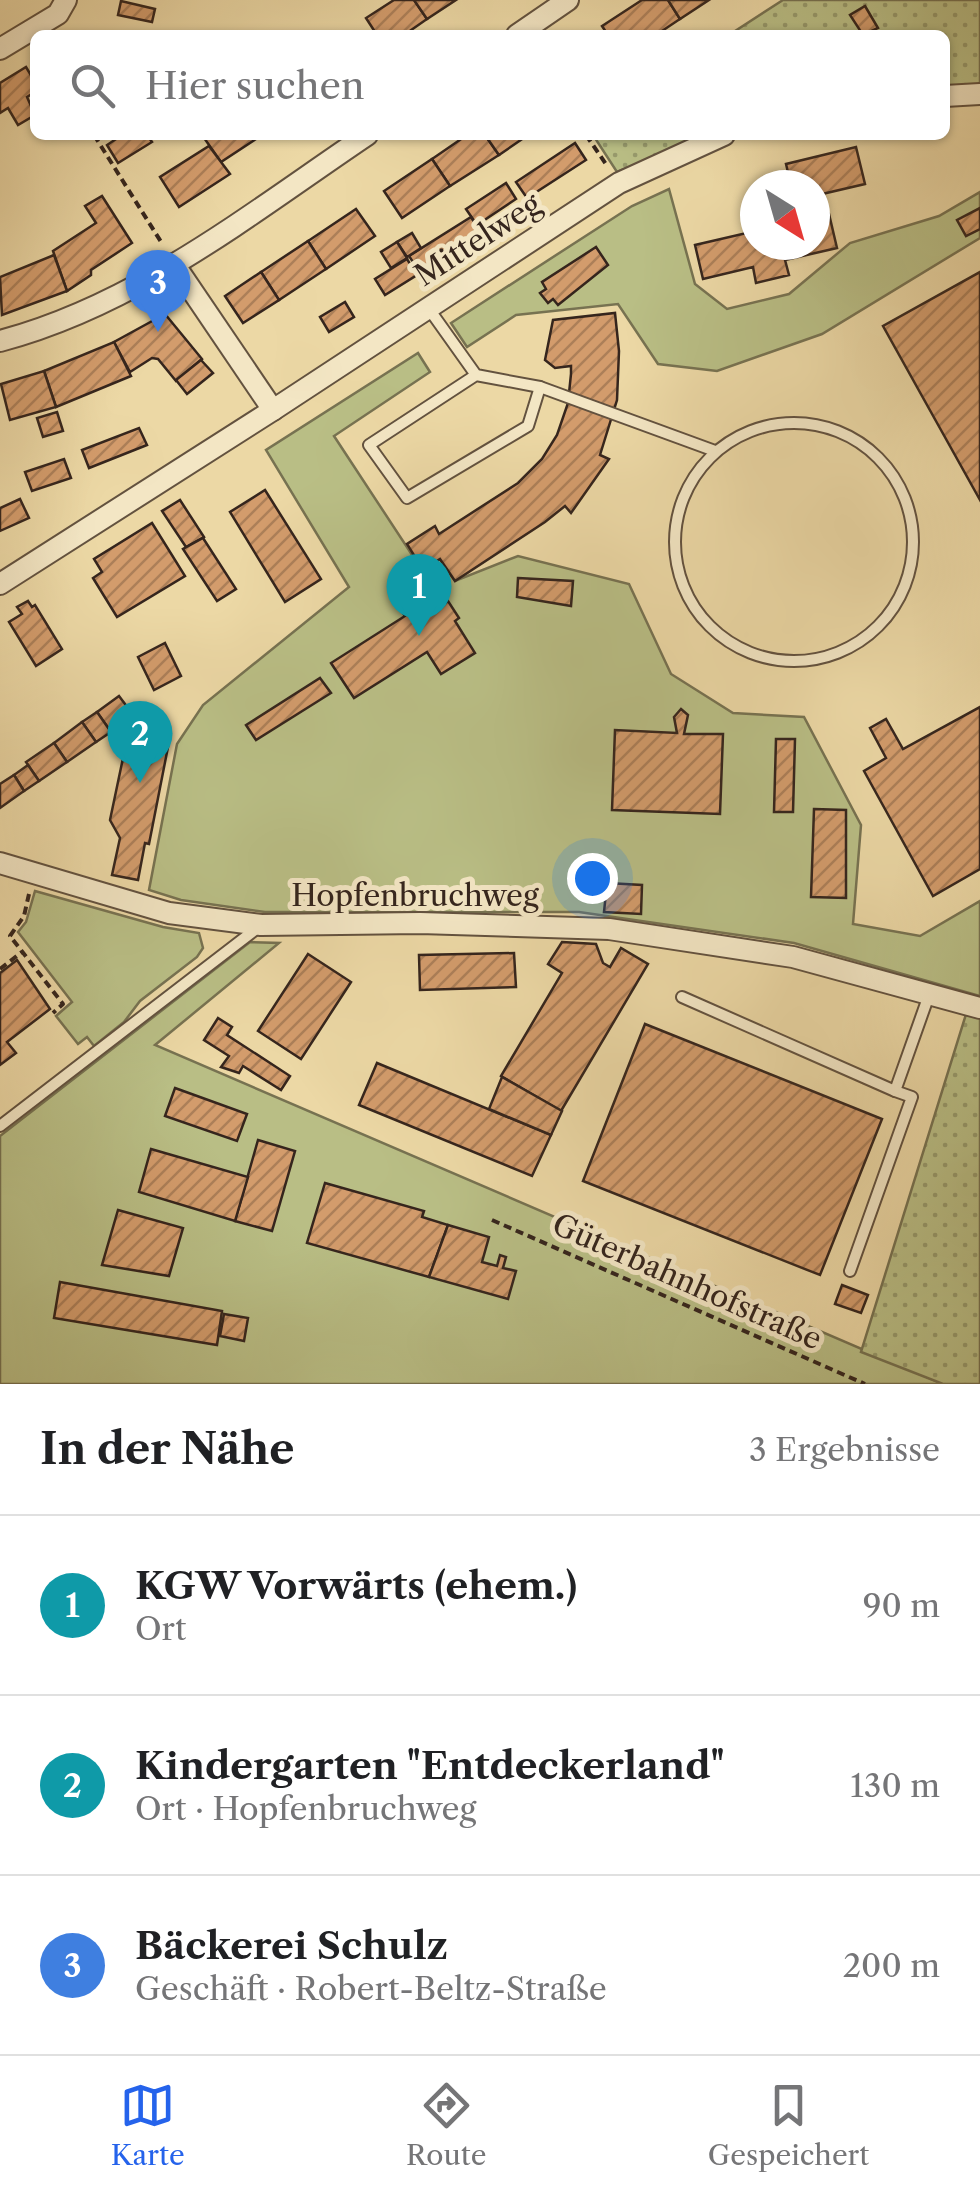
<!DOCTYPE html>
<html lang="de">
<head>
<meta charset="utf-8">
<style>
  :root { --surface:#fff; --page:#f6f6f6; --text:#202124; --muted:#757577; --line:#e0e0e0; --accent:#2563eb }
  body { margin:0; font-family:"Libre Caslon Text",serif; background:var(--page); color:var(--text) }
  .compass { position:absolute; left:740px; top:170px; width:90px; height:90px; border-radius:50%; background:var(--surface); box-shadow:0 2px 8px #0004; rotate:143deg }
  .you { position:absolute; left:592px; top:878px; width:35px; height:35px; margin:-25px; border:8px solid #fff; border-radius:50%; background:#1a73e8; box-shadow:0 0 0 15px #1a73e833 }
  .badge { display:grid; place-items:center; width:65px; height:65px; border-radius:50%; background:var(--accent); color:#fff; font-size:32px; font-weight:700 }
  .pin { position:absolute; translate:-50% -82px; filter:drop-shadow(0 2px 5px #0008) }
  .pin::after { content:''; position:absolute; top:52px; width:35px; height:30px; background:inherit; clip-path:polygon(0 0,100% 0,50% 100%) }
  .list { margin:0; padding:0; list-style:none }
  h2 { display:flex; justify-content:space-between; align-items:center; height:130px; margin:0; padding:0 40px; font-size:42px }
  h2 small { font-size:32px; font-weight:400; color:var(--muted) }
  .list li { display:grid; grid-template-columns:65px 1fr auto; gap:30px; align-items:center; box-sizing:border-box; height:180px; padding:0 40px; border-top:2px solid var(--line) }
  .list b { display:block; font-size:38px; white-space:nowrap }
  .list p { margin:0; font-size:32px; white-space:nowrap; color:var(--muted) }
  .list em { font-size:32px; font-style:normal; color:var(--muted) }
  .icon { flex:none; width:55px; height:55px; fill:none; stroke:currentColor; stroke-width:2; stroke-linecap:round; stroke-linejoin:round }
  .map { position:relative; flex:none; width:980px; height:1384px; overflow:hidden }
  .search { position:absolute; background:var(--surface); box-shadow:0 2px 8px #0004; left:30px; right:30px; top:30px; height:110px; display:flex; align-items:center; gap:25px; box-sizing:border-box; padding:0 35px; border-radius:15px; color:var(--muted); font-size:38px }
  .sheet { height:670px; background:var(--surface) }
  nav { display:flex; justify-content:space-around; align-items:center; box-sizing:border-box; height:140px; border-top:2px solid var(--line); background:var(--surface); font-size:28px; color:var(--muted) }
  nav a { display:grid; justify-items:center; gap:5px }
  nav .on { color:var(--accent) }
  .map>svg:first-child { display:block }
  .grass { fill:#b9be85; stroke:#777251; stroke-width:2.5 }
  .garden { fill:url(#garden-dots); stroke:#777251; stroke-width:2.5 }
  .building { fill:url(#building-hatch); stroke:#35251d; stroke-width:2.5 }
  .lines { fill:none; stroke-linecap:round; stroke-linejoin:round }
  .service-casing { stroke:#63523f; stroke-width:14 }
  .minor-casing { stroke:#63523f; stroke-width:24 }
  .path { stroke:#35251d; stroke-width:4; stroke-dasharray:8 5; stroke-linecap:butt }
  .service { stroke:#f3e6c4; stroke-width:10 }
  .minor { stroke:#f3e6c4; stroke-width:20 }
  .labels { text-anchor:middle; stroke-width:10; stroke-linejoin:round; paint-order:stroke }
  .street-label { font-size:30px; fill:#35251d; stroke:#f3e6c4 }
</style>
</head>
<body>
<div class="map">
<svg width="980" height="1384" viewBox="0 0 980 1384">
  <defs>
    <pattern id="garden-dots" width="8" height="8" patternUnits="userSpaceOnUse" patternTransform="scale(2.5)"><rect width="8" height="8" fill="#b9be85"/><path d="M2 2h.1M6 6h.1" fill="none" stroke="#979a6c" stroke-width="1.8" stroke-linecap="round"/></pattern>
    <pattern id="building-hatch" width="6" height="6" patternUnits="userSpaceOnUse" patternTransform="scale(2.5)"><rect width="6" height="6" fill="#d39c6c"/><path d="M-1 1l2-2M0 6l6-6M5 7l2-2" fill="none" stroke="#ac7f58"/></pattern>
  </defs>
  <rect width="100%" height="100%" fill="#ecd8a5"/>
  <filter id="stains"><feTurbulence type="fractalNoise" baseFrequency=".002" numOctaves="4"/><feColorMatrix values="0 0 0 0 .2 0 0 0 0 .09 0 0 0 0 .02 0 0 0 .5 -.17"/></filter>
  <radialGradient id="worn" r=".72"><stop offset=".6" stop-color="#630" stop-opacity="0"/><stop offset="1" stop-color="#630" stop-opacity=".3"/></radialGradient>
  <g class="grass">
    <polygon points="669,189 695,284 727,309 789,294 850,243 939,216 980,192 980,238 822,334 717,371 658,364 618,304 516,315 467,347 451,323 632,206"/>
    <polygon points="418,353 430,372 334,436 422,570 440,559 455,581 518,556 629,584 671,674 733,713 804,717 861,825 853,924 920,936 980,901 980,996 794,943 579,912 265,912 181,900 149,890 177,744 203,705 349,587 266,450"/>
    <polygon points="35,891 163,927 199,933 203,948 197,957 140,1001 124,1022 94,1046 87,1037 78,1044 56,1016 72,1002 18,932 26,922"/>
    <polygon points="250,942 279,943 155,1045 943,1384 0,1384 0,1136"/>
  </g>
  <g class="garden">
    <polygon points="783,0 980,0 980,86 945,89 945,35 729,35"/>
    <polygon points="593,135 708,135 617,172"/>
    <polygon points="967,1011 980,1016 980,1384 943,1384 861,1352"/>
  </g>
  <g class="building">
    <polygon points="394,0 414,0 427,19 404,35 377,35 366,18"/>
    <polygon points="414,0 456,0 427,19"/>
    <polygon points="642,0 668,0 680,19 656,35 608,35 602,26"/>
    <polygon points="668,0 709,0 680,19"/>
    <polygon points="121,1 155,9 152,22 118,15"/>
    <polygon points="865,6 878,28 863,35 850,15"/>
    <polygon points="26,67 35,82 35,92 27,97 35,115 18,125 8,108 0,113 0,83"/>
    <polygon points="122,135 147,135 152,142 118,163 107,145"/>
    <polygon points="202,135 262,135 221,162"/>
    <polygon points="467,135 485,135 499,155 450,186 432,159"/>
    <polygon points="485,135 528,135 499,155"/>
    <polygon points="575,143 586,160 527,198 516,182"/>
    <polygon points="209,146 230,174 179,207 160,177"/>
    <polygon points="856,147 865,184 818,195 823,215 829,214 837,248 785,260 789,275 756,283 753,267 703,279 695,245 755,231 755,245 815,245 815,185 791,185 786,164"/>
    <polygon points="432,159 450,186 402,218 384,191"/>
    <polygon points="506,183 516,199 477,225 466,209"/>
    <polygon points="102,196 132,243 91,270 91,275 67,291 53,251 96,223 85,206"/>
    <polygon points="980,208 980,229 966,236 957,220"/>
    <polygon points="356,209 375,236 326,269 308,241"/>
    <polygon points="471,217 482,235 420,273 409,256"/>
    <polygon points="412,233 421,248 407,257 397,242"/>
    <polygon points="308,241 326,269 279,300 261,272"/>
    <polygon points="397,242 407,258 391,268 381,252"/>
    <polygon points="596,247 608,265 558,305 553,299 548,303 540,293 546,289 542,282"/>
    <polygon points="54,255 67,291 2,315 0,277"/>
    <polygon points="407,259 417,275 385,295 375,279"/>
    <polygon points="261,272 279,300 243,323 225,296"/>
    <polygon points="980,272 980,500 883,326"/>
    <polygon points="345,302 354,317 329,332 320,317"/>
    <polygon points="615,313 619,351 617,400 600,455 609,459 571,513 565,506 545,522 455,581 440,559 423,570 407,544 435,526 439,534 518,483 542,459 557,435 568,403 571,374 571,366 555,368 545,360 553,320"/>
    <polygon points="165,314 202,359 176,381 158,359 152,358 130,372 114,342"/>
    <polygon points="114,342 131,376 56,407 44,371"/>
    <polygon points="201,360 213,373 187,394 176,380"/>
    <polygon points="44,371 56,407 10,420 1,384"/>
    <polygon points="57,412 63,431 43,437 37,418"/>
    <polygon points="139,428 147,445 89,468 82,450"/>
    <polygon points="64,459 71,478 32,491 25,472"/>
    <polygon points="265,490 321,579 285,602 230,512"/>
    <polygon points="20,499 29,518 0,531 0,508"/>
    <polygon points="180,500 204,537 186,547 162,511"/>
    <polygon points="152,523 185,576 117,617 93,578 102,572 94,559"/>
    <polygon points="203,538 236,589 217,601 183,549"/>
    <polygon points="518,578 573,581 571,606 517,597"/>
    <polygon points="436,591 444,604 448,601 459,618 455,621 475,653 441,674 427,652 354,698 331,663 405,616 403,613"/>
    <polygon points="28,601 32,607 35,605 62,649 36,666 9,622 22,614 17,607"/>
    <polygon points="165,643 181,676 154,690 138,657"/>
    <polygon points="320,678 331,693 256,740 246,725"/>
    <polygon points="119,696 134,716 111,732 97,712"/>
    <polygon points="980,707 980,869 933,896 864,771 886,758 870,728 886,719 903,749"/>
    <polygon points="681,709 688,715 684,734 723,734 720,814 612,810 615,730 677,733 674,717"/>
    <polygon points="97,712 111,732 96,742 82,722"/>
    <polygon points="82,722 96,742 67,762 54,743"/>
    <polygon points="127,739 168,747 149,844 145,843 138,880 112,875 120,838 110,820"/>
    <polygon points="776,739 795,739 793,812 774,812"/>
    <polygon points="54,743 67,762 39,781 26,762"/>
    <polygon points="28,765 39,781 24,791 14,775"/>
    <polygon points="14,775 24,791 0,808 0,784"/>
    <polygon points="814,809 846,810 846,898 811,897"/>
    <polygon points="607,883 642,885 641,914 604,912"/>
    <polygon points="562,942 596,944 603,963 610,967 621,948 648,964 561,1111 501,1076 562,973 548,964"/>
    <polygon points="514,953 516,987 420,990 419,955"/>
    <polygon points="308,954 351,982 301,1059 258,1031"/>
    <polygon points="17,960 50,1009 7,1042 16,1053 0,1065 0,973"/>
    <polygon points="218,1018 232,1027 227,1035 290,1076 281,1090 243,1066 239,1073 221,1067 229,1056 204,1040"/>
    <polygon points="645,1024 882,1119 820,1275 583,1181"/>
    <polygon points="377,1063 551,1135 532,1176 359,1105"/>
    <polygon points="502,1077 562,1111 551,1135 489,1109"/>
    <polygon points="175,1088 247,1114 237,1141 165,1116"/>
    <polygon points="258,1140 295,1151 272,1231 235,1221"/>
    <polygon points="151,1149 248,1177 235,1221 139,1192"/>
    <polygon points="325,1183 424,1211 422,1217 448,1225 429,1277 307,1243"/>
    <polygon points="118,1210 183,1228 169,1276 102,1265"/>
    <polygon points="448,1225 489,1237 482,1262 497,1266 500,1255 506,1257 503,1268 516,1271 508,1299 429,1277"/>
    <polygon points="60,1282 222,1311 217,1345 54,1318"/>
    <polygon points="842,1285 868,1295 861,1313 835,1304"/>
    <polygon points="224,1314 248,1318 244,1341 220,1336"/>
  </g>
  <g class="lines">
    <g class="service-casing">
      <g id="service">
        <polyline points="429,309 476,375 369,445 407,498 528,426 540,387 476,375"/>
        <polyline points="540,387 715,451"/>
        <circle cx="794" cy="542" r="119"/>
        <polyline points="682,997 895,1091"/>
        <polyline points="0,1126 260,926"/>
        <polyline points="850,1271 912,1097 895,1091 929,995"/>
      </g>
    </g>
    <g class="minor-casing">
      <g id="minor">
        <polyline points="517,35 568,0"/>
        <polyline points="0,49 58,14 66,0"/>
        <polyline points="945,96 980,94"/>
        <polyline points="174,264 273,410"/>
        <path d="M0 341C137 305 251 213 367 135"/>
        <polyline points="0,584 273,410 619,183 724,135"/>
        <polyline points="0,863 169,913 261,925 420,923 609,929 793,957 980,1008"/>
      </g>
    </g>
    <g class="path">
      <polyline points="94,135 163,245"/>
      <polyline points="586,135 608,167"/>
      <polyline points="29,894 24,916 10,936 63,1004 53,1013"/>
      <polyline points="0,969 22,952"/>
      <polyline points="492,1220 865,1384"/>
    </g>
    <use href="#service" class="service"/>
    <use href="#minor" class="minor"/>
  </g>
  <g class="labels">
    <g class="street-label">
      <text transform="translate(478 240) rotate(-33)" y="10">Mittelweg</text>
      <text x="415" y="906">Hopfenbruchweg</text>
      <text transform="translate(687 1282) rotate(24)" y="10">Güterbahnhofstraße</text>
    </g>
  </g>
  <rect width="100%" height="100%" filter="url(#stains)"/>
  <rect width="100%" height="100%" fill="url(#worn)"/>
</svg>
<svg class="compass" viewBox="-18 -18 36 36"><path d="M0-13l5 13h-10z" fill="#e53935"/><path d="M0 13l5-13h-10z" fill="#757577"/></svg>
<div class="you"></div>
<div class="pin badge" style="left:419px;top:636px;background:#0f9aa8">1</div>
<div class="pin badge" style="left:140px;top:783px;background:#0f9aa8">2</div>
<div class="pin badge" style="left:158px;top:332px;background:#3f7fe0">3</div>
<div class="search"><svg class="icon" aria-label="search" viewBox="0 0 24 24"><circle cx="10" cy="10" r="6"/><path d="M15 15l6 6"/></svg>Hier suchen</div>
</div>
<section class="sheet">
<h2>In der Nähe<small>3 Ergebnisse</small></h2>
<ul class="list">
<li><span class="badge" style="background:#0f9aa8">1</span><div><b>KGW Vorwärts (ehem.)</b><p>Ort</p></div><em>90 m</em></li>
<li><span class="badge" style="background:#0f9aa8">2</span><div><b>Kindergarten &quot;Entdeckerland&quot;</b><p>Ort · Hopfenbruchweg</p></div><em>130 m</em></li>
<li><span class="badge" style="background:#3f7fe0">3</span><div><b>Bäckerei Schulz</b><p>Geschäft · Robert-Beltz-Straße</p></div><em>200 m</em></li>
</ul>
</section>
<nav>
<a class="on"><svg class="icon" aria-label="map" viewBox="0 0 24 24"><path d="M3 6l6-2 6 2 6-2v14l-6 2-6-2-6 2zM9 4v14M15 6v14"/></svg>Karte</a>
<a><svg class="icon" aria-label="directions" viewBox="0 0 24 24"><path d="M12 3l9 9-9 9-9-9zM9 14v-3h6M13 9l2 2-2 2"/></svg>Route</a>
<a><svg class="icon" aria-label="saved" viewBox="0 0 24 24"><path d="M7 4h10v16l-5-4-5 4z"/></svg>Gespeichert</a>
</nav>
</body>
</html>
